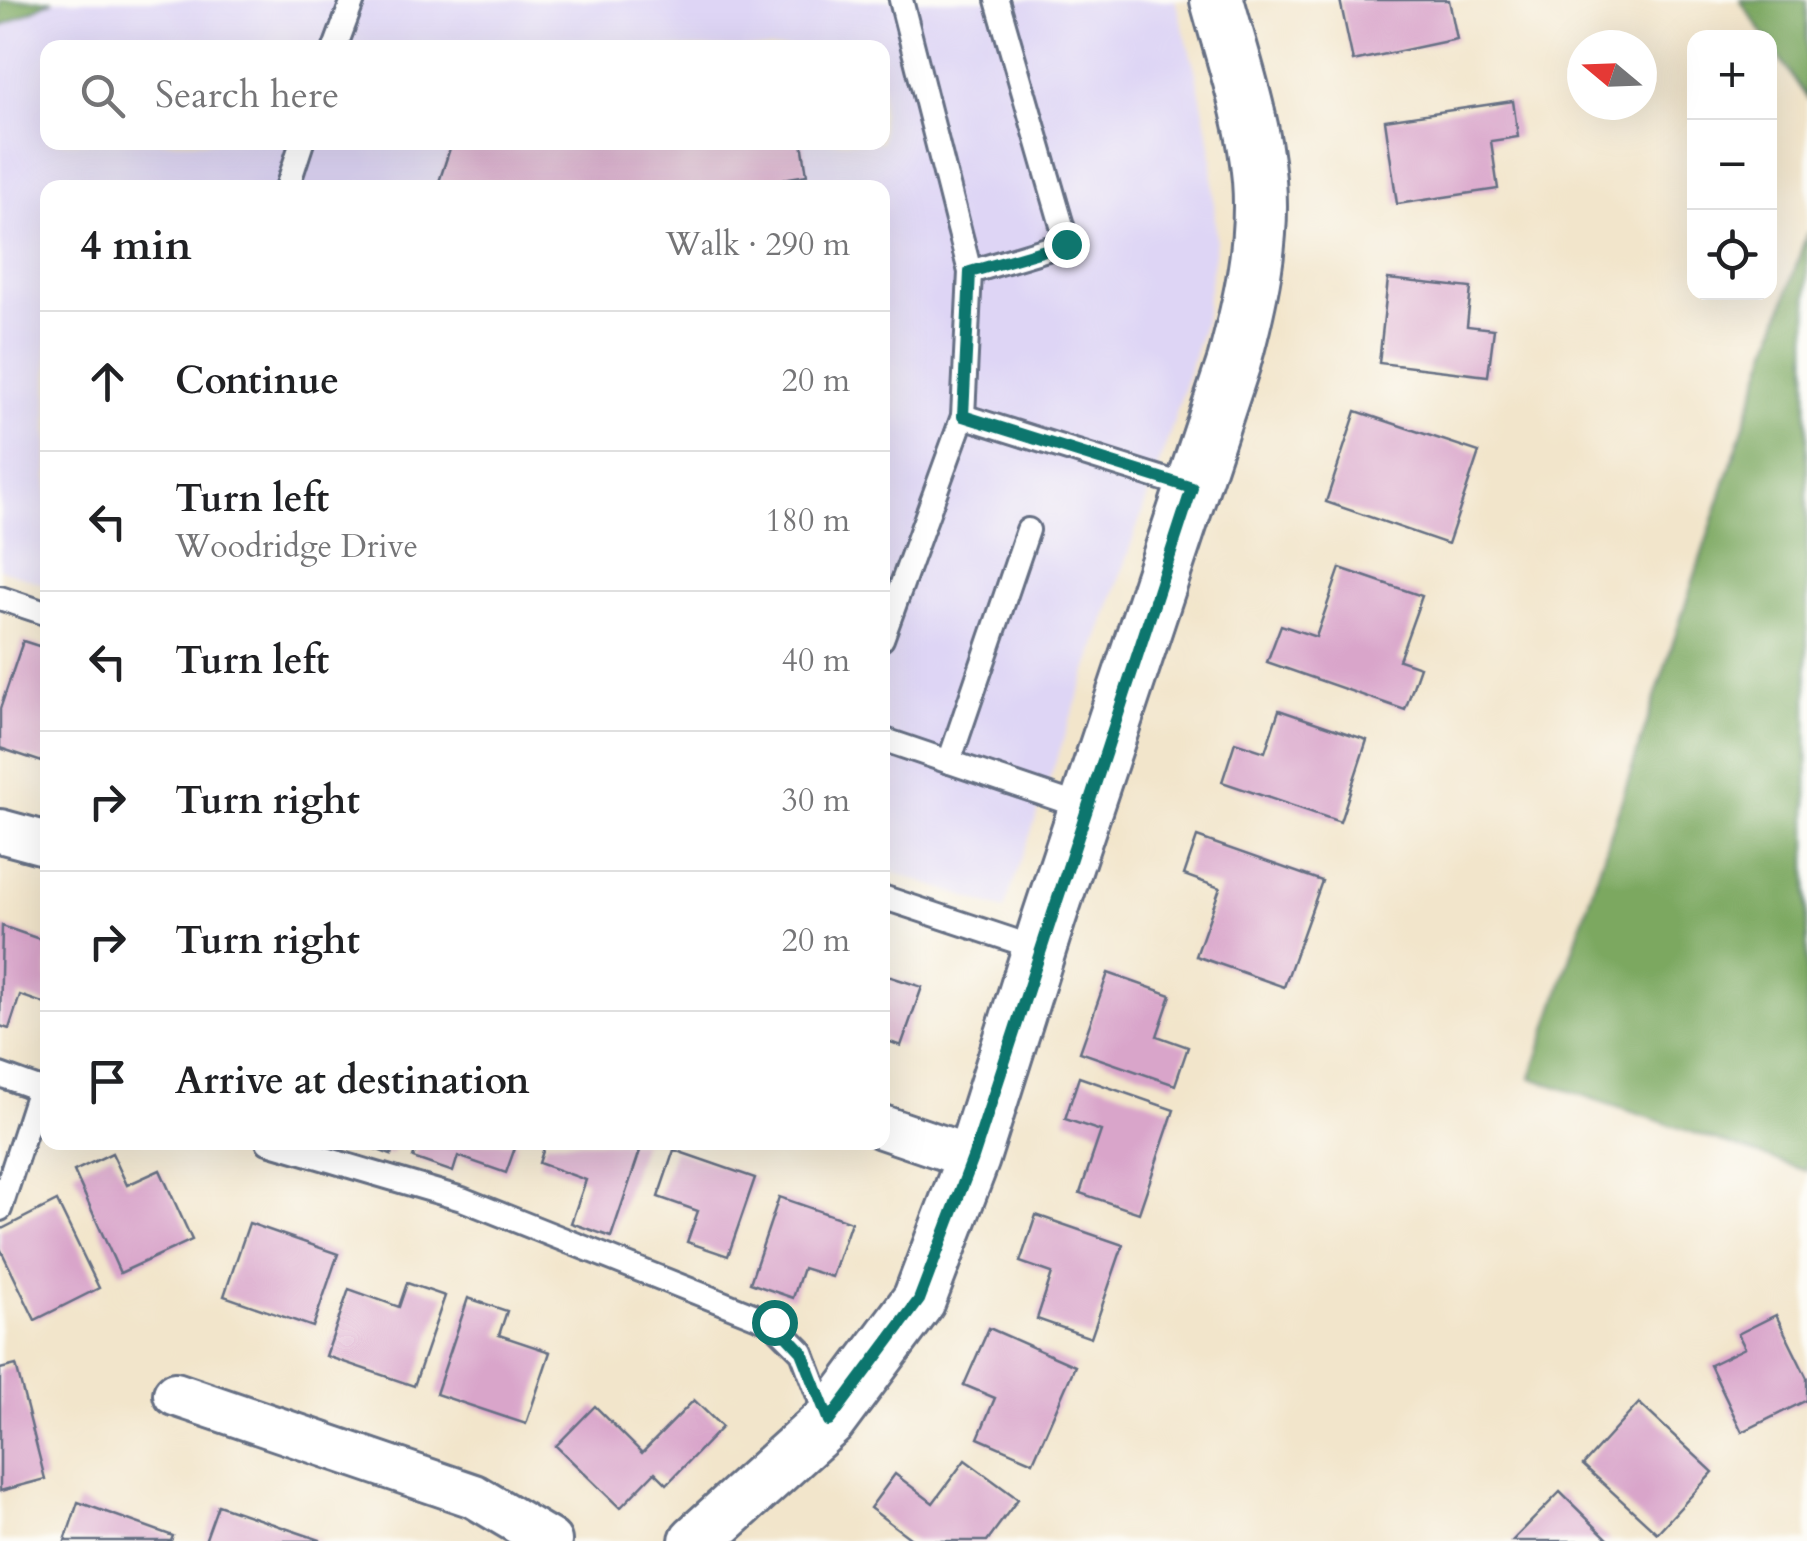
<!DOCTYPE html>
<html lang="en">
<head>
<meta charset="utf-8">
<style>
  :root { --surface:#fff; --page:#f2f2f2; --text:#202124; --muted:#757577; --line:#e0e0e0 }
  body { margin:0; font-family:Cardo,serif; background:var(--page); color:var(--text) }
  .controls { position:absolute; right:30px; top:30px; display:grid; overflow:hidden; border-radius:20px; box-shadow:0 10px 40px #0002 }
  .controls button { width:90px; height:90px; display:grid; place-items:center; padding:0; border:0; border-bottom:2px solid var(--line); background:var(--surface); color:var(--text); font:50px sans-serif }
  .compass { position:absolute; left:1567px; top:30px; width:90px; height:90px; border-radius:50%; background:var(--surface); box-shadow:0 10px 40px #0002; rotate:289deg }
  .stop { position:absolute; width:30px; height:30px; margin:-22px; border:8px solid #0f766e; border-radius:50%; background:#fff }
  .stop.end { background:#0f766e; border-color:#fff; box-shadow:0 2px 10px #0008 }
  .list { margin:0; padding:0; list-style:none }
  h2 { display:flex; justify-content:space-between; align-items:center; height:130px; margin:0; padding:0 40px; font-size:42px }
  h2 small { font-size:32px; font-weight:400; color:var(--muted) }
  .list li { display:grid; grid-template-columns:65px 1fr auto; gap:30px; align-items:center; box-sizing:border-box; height:140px; padding:0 40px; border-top:2px solid var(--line) }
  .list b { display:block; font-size:38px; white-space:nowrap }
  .list p { margin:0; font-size:32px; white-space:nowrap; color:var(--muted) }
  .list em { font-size:32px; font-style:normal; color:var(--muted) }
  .icon { flex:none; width:55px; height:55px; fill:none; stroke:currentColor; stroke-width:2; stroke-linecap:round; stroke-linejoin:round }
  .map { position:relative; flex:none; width:1807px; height:1541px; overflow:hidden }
  .search { position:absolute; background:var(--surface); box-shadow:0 10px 40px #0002; left:40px; top:40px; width:850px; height:110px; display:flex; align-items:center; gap:25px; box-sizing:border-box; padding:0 35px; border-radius:20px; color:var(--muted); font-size:38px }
  .panel { position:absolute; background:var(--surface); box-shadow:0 10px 40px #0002; left:40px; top:180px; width:850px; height:970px; border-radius:20px }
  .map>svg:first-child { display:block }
  .built { fill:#ded5f5; fill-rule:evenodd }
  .forest { fill:#7ba861; stroke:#4b6c60; stroke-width:2.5 }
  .building { fill:#d9a5ca }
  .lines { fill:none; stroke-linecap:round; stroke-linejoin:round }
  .service-casing { stroke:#666f84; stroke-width:28 }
  .minor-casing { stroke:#666f84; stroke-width:48 }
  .tertiary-casing { stroke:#666f84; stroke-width:58 }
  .service { stroke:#fff; stroke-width:22 }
  .minor { stroke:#fff; stroke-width:42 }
  .tertiary { stroke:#fff; stroke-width:52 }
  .route { stroke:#0f766e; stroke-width:12 }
</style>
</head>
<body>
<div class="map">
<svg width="1807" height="1541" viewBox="0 0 1807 1541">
  <rect width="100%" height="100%" fill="#fdfcf7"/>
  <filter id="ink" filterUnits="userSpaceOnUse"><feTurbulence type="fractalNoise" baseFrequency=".01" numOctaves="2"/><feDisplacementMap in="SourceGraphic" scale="20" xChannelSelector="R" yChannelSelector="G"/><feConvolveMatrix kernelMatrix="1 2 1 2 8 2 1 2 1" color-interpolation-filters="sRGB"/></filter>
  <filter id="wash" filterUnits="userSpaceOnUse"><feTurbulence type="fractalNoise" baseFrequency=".0048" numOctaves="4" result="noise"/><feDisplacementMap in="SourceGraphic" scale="40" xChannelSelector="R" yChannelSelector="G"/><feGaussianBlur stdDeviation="2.25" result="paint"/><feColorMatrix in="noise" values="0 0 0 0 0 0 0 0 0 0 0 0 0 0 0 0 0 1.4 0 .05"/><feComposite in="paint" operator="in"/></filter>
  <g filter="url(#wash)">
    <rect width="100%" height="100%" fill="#f2e5cb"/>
    <path class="built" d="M53 0H1175L1195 69 1211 145 1216 240 1205 318 1172 427 1004 910 883 869 882 188H48L47 585 0 569V27ZM48 48H882V142H48Z"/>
    <g class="forest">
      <polygon points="0,0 53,0 0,27"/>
      <polygon points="1740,0 1807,0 1807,98 1770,44 1770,38 1765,37"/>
      <polygon points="1807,232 1807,1171 1531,1078"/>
    </g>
    <g id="blocks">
      <g class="building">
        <polygon points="1340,0 1449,0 1457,39 1353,61"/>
        <polygon points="1513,101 1518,137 1491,141 1498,189 1397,204 1385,120"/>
        <polygon points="452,142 802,142 807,175 783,179 786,188 437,188"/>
        <polygon points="1388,279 1471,288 1467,326 1494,329 1488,376 1379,363"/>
        <polygon points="1356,411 1479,452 1448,544 1326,502"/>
        <polygon points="1340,568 1422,596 1399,660 1420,667 1405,710 1267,662 1281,625 1316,637"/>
        <polygon points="23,641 48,649 48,764 0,748 0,709"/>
        <polygon points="1279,710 1367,740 1340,822 1222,782 1235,742 1265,752"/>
        <polygon points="1197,837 1322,881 1284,987 1196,956 1220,888 1184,875"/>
        <polygon points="2,926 48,942 48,1005 20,995 9,1029 0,1026"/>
        <polygon points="1108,973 1171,995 1157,1036 1188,1047 1175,1085 1080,1052"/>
        <polygon points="882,974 922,987 901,1046 882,1039"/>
        <polygon points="1079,1077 1174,1110 1139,1213 1080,1193 1101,1131 1065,1119"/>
        <polygon points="357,1142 395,1142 391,1155"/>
        <polygon points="418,1142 517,1142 506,1173 458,1156 453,1172 413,1158"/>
        <polygon points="546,1142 643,1142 611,1237 571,1223 586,1180 539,1163"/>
        <polygon points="674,1150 755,1178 728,1256 687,1242 698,1211 658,1197"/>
        <polygon points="112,1153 127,1185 160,1170 192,1240 120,1273 74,1171"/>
        <polygon points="779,1197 851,1222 832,1277 803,1268 793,1298 750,1283"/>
        <polygon points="57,1201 99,1288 35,1320 0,1248 0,1230"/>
        <polygon points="1036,1215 1123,1245 1091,1338 1037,1319 1052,1273 1020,1262"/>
        <polygon points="249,1223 338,1254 313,1327 224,1296"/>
        <polygon points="407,1283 445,1296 414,1386 326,1356 349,1289 399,1307"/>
        <polygon points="468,1298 507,1311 499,1335 550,1352 526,1424 436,1394"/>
        <polygon points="1776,1315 1807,1378 1807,1400 1742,1432 1710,1365 1745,1348 1738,1334"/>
        <polygon points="989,1328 1075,1366 1033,1462 978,1438 995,1398 964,1385"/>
        <polygon points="16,1365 45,1479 0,1491 0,1369"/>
        <polygon points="694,1400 722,1427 667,1484 655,1472 620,1508 556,1446 595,1406 642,1453"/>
        <polygon points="1639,1403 1713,1472 1657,1533 1583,1465"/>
        <polygon points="965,1460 1018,1499 987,1541 914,1541 870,1508 895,1474 933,1503"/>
        <polygon points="1560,1492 1610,1541 1512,1541"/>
        <polygon points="78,1502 173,1536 171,1541 65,1541"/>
        <polygon points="218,1505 320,1540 320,1541 205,1541"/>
      </g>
    </g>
  </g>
  <g filter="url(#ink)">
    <use href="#blocks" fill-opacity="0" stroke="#666f84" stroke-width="2.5"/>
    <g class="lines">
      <g class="service-casing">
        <g id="service">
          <polyline points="335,48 353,0"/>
          <polyline points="287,188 302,142"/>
          <polyline points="970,272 1067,243 997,0"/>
          <polyline points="963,416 1192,488"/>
          <polyline points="0,598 48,614"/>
          <polyline points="882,639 963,416 970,272 901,0"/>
          <polyline points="882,739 1085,808"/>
          <polyline points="949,762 1028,530"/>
          <polyline points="882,897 1039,949"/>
          <polyline points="0,1075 39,1089 48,1088"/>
          <polyline points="268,1142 462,1199 773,1323 802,1352 828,1420"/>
          <polyline points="0,1209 39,1089"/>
        </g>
      </g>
      <g class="minor-casing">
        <g id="minor">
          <polyline points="0,831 48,844"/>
          <polyline points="882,1127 973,1158"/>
          <polyline points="175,1394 474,1496 550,1541"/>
        </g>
      </g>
      <g class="tertiary-casing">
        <path id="tertiary" d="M696 1541 829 1421 919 1300 973 1158 1049 918 1234 362C1250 303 1264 243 1259 180 1254 119 1233 59 1217 0"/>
      </g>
      <use href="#service" class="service"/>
      <use href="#minor" class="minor"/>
      <use href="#tertiary" class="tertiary"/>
    </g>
  </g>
  <g class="lines" filter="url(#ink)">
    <polyline class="route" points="774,1322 802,1352 829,1421 919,1300 973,1158 1192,488 963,416 970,272 1066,244"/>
  </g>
</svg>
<div class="controls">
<button>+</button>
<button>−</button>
<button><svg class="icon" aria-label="locate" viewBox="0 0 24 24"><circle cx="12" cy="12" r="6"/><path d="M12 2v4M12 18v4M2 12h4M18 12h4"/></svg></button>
</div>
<svg class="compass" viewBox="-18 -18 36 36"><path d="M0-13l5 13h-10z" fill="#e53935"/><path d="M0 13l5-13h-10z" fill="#757577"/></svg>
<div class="stop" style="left:774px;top:1322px"></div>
<div class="stop end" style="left:1066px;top:244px"></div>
<div class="search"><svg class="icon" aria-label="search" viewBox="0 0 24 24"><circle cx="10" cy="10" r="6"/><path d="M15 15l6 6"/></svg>Search here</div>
<section class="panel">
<h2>4 min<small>Walk · 290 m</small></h2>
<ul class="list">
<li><svg class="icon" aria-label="ahead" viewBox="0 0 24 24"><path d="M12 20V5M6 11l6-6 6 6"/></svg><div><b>Continue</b></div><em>20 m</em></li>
<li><svg class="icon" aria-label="left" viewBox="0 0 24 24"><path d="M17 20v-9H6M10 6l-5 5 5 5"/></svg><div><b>Turn left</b><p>Woodridge Drive</p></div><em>180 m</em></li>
<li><svg class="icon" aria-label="left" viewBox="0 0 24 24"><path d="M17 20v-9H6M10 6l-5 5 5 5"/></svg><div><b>Turn left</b></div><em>40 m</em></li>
<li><svg class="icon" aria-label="right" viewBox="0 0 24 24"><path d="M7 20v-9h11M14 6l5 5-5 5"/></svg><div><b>Turn right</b></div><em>30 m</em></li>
<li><svg class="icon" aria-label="right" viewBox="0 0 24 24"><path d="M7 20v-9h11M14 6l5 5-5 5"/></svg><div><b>Turn right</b></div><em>20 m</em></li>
<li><svg class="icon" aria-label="arrive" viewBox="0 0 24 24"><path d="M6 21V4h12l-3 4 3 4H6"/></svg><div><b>Arrive at destination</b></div></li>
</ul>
</section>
</div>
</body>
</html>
